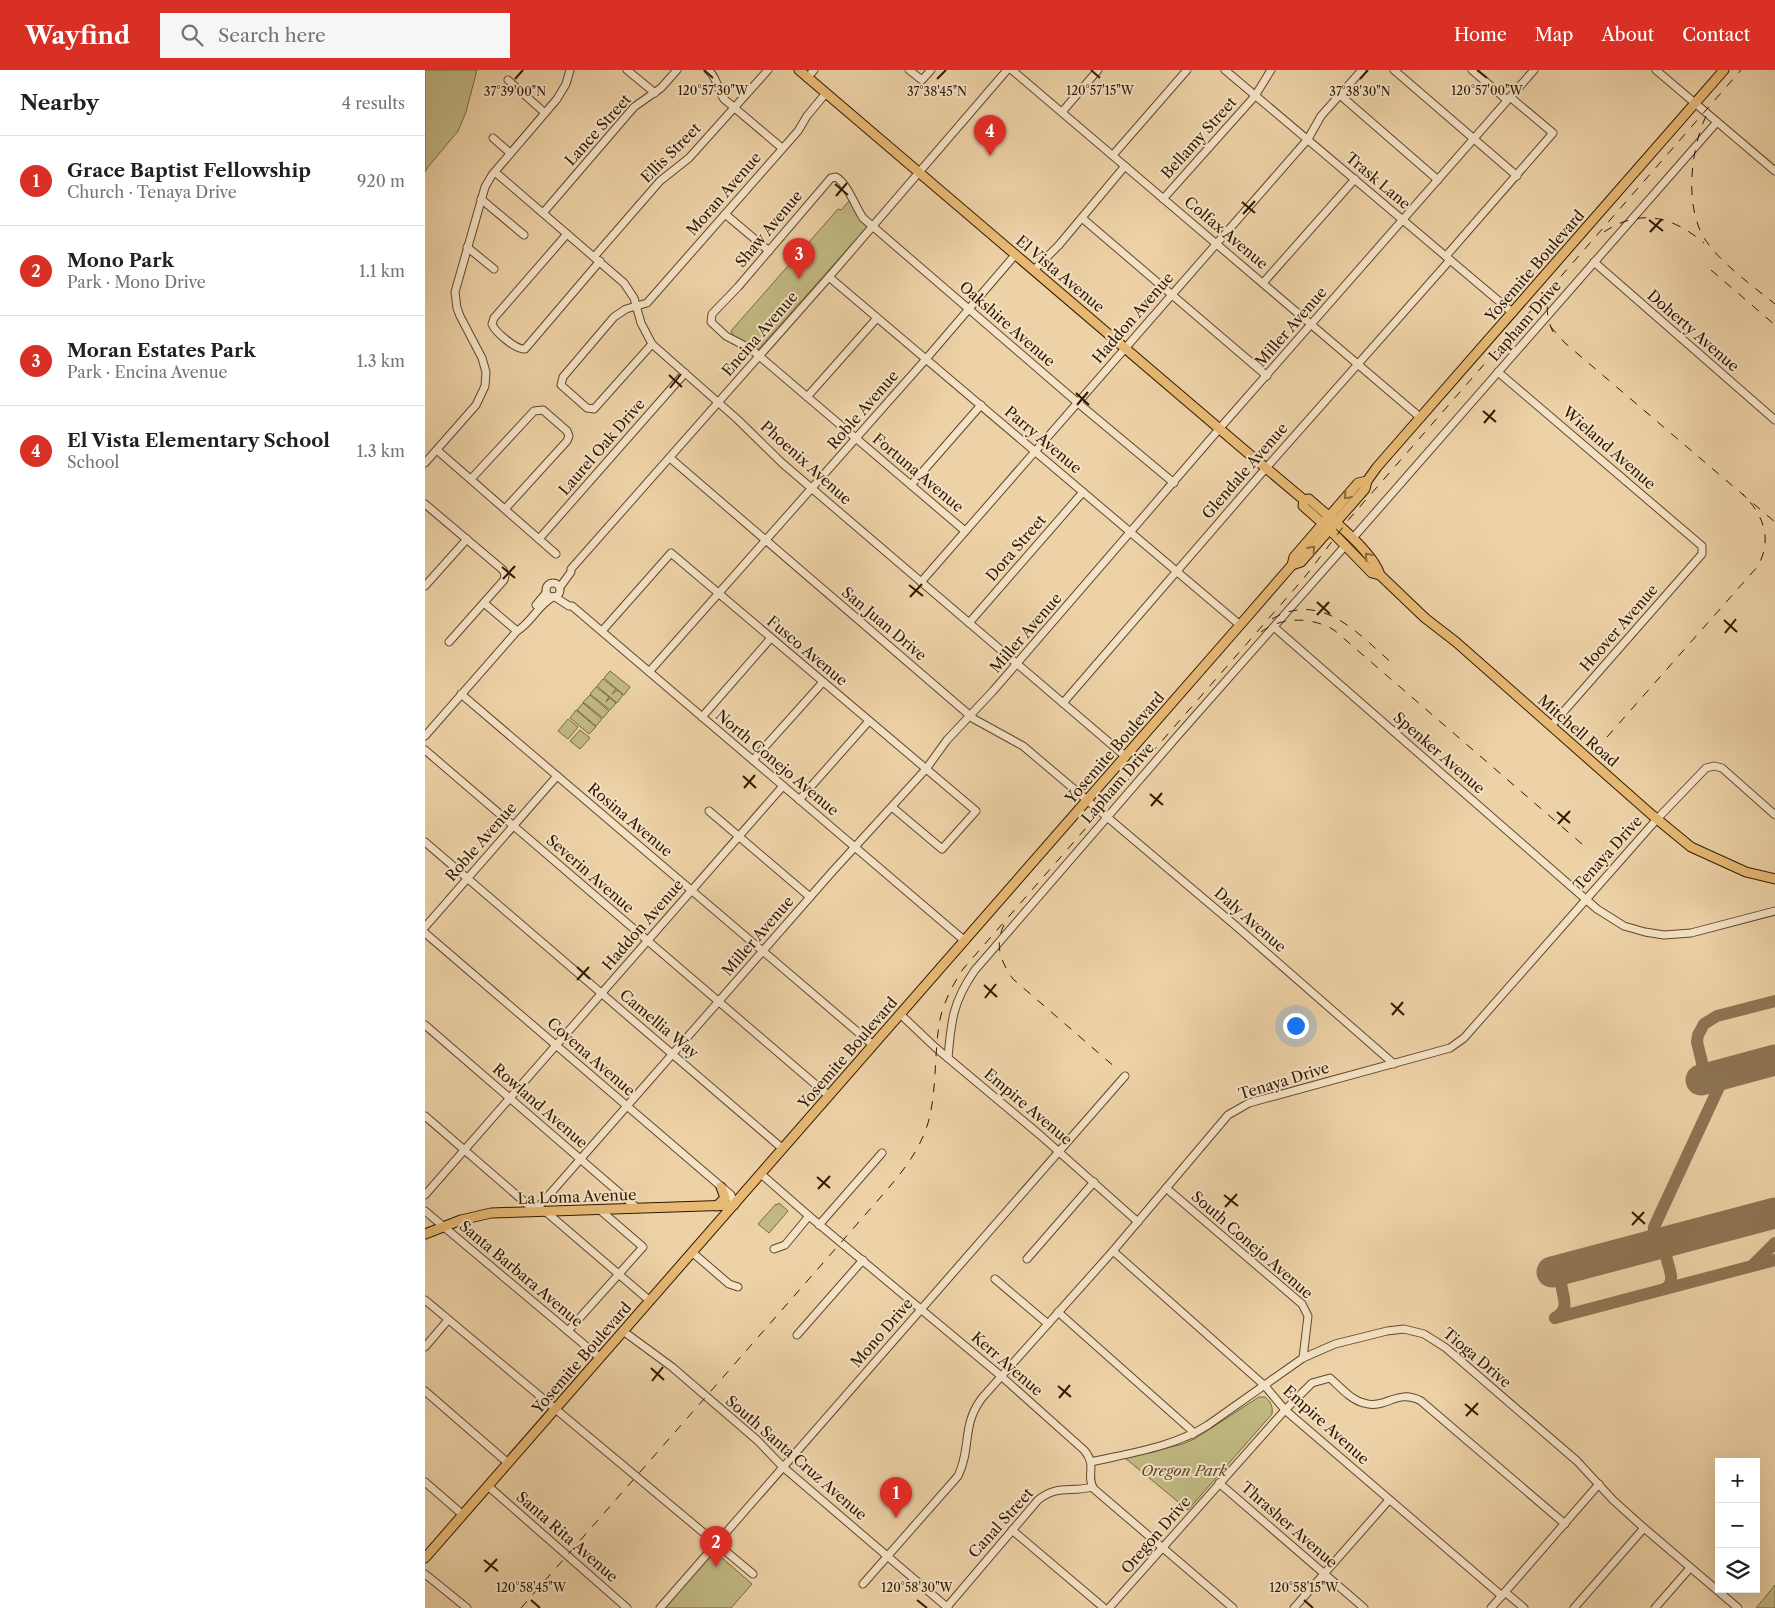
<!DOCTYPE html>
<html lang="en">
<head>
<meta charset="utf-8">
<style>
  :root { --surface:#fff; --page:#f6f6f6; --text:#202124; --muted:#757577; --line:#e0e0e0; --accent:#d93025 }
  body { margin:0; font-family:"Libre Caslon Text",serif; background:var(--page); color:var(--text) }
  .controls { position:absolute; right:15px; bottom:15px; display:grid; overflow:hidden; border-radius:0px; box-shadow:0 5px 20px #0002 }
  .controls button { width:45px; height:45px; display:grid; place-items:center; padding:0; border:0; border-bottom:1px solid var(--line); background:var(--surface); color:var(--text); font:25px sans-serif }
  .you { position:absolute; left:870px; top:955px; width:18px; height:18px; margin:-12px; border:4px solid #fff; border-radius:50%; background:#1a73e8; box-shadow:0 0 0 8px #1a73e833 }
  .badge { display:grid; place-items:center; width:32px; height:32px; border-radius:50%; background:var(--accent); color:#fff; font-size:16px; font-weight:700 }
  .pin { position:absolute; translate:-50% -41px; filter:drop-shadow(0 1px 2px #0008) }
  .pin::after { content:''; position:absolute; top:26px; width:18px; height:15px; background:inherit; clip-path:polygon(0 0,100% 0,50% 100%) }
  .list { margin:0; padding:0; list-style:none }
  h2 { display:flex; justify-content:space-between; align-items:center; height:65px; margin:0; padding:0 20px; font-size:21px }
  h2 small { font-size:16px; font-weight:400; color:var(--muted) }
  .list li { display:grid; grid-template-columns:32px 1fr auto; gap:15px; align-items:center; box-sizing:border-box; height:90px; padding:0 20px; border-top:1px solid var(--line) }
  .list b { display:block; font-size:19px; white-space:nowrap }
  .list p { margin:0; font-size:16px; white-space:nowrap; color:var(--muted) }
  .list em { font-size:16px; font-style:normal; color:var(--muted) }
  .icon { flex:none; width:28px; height:28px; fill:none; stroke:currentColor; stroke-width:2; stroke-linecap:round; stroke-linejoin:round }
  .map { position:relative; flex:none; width:1350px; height:1538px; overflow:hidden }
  header { display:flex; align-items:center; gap:30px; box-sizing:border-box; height:70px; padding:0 25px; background:var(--accent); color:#fff }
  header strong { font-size:24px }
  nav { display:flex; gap:28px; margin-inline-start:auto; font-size:18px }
  .search { width:350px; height:45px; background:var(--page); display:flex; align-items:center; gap:12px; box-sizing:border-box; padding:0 18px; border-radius:0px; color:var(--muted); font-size:19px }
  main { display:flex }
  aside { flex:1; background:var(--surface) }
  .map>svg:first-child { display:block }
  .green { fill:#c1b982; stroke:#786841 }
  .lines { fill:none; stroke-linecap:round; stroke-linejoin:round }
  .taxiway { stroke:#8f7554; stroke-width:12 }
  .runway { stroke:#8f7554; stroke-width:31 }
  .minor-casing { stroke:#60462a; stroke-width:9 }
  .major-casing { stroke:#301800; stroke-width:11 }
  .minor { stroke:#f4e2c6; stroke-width:7 }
  .major { stroke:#e7b974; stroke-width:9 }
  .rail { stroke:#301800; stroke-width:1; stroke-dasharray:9 9; stroke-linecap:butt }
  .oneway { stroke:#8c683a }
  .ticks { fill:none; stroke:#301800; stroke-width:2 }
  .labels { text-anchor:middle; stroke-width:4; stroke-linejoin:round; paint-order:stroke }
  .street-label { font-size:15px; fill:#301800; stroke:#f4e2c6 }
  .park-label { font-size:15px; font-style:italic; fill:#5c4827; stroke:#f4e2c6 }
  .ticks-label { font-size:12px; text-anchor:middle; fill:#301800; stroke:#f4e2c6; stroke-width:4; stroke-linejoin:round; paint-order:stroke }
</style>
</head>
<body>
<header>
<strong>Wayfind</strong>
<div class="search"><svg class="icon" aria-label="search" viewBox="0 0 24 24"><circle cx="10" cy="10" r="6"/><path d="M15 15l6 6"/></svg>Search here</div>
<nav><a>Home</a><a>Map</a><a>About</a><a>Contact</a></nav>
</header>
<main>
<aside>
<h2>Nearby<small>4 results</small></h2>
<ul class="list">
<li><span class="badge">1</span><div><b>Grace Baptist Fellowship</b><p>Church · Tenaya Drive</p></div><em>920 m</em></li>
<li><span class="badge">2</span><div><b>Mono Park</b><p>Park · Mono Drive</p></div><em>1.1 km</em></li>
<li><span class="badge">3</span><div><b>Moran Estates Park</b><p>Park · Encina Avenue</p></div><em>1.3 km</em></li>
<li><span class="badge">4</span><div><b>El Vista Elementary School</b><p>School</p></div><em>1.3 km</em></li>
</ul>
</aside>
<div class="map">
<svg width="1350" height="1538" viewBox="0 0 1350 1538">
  <rect width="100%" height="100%" fill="#eed2a7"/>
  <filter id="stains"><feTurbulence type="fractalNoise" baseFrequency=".004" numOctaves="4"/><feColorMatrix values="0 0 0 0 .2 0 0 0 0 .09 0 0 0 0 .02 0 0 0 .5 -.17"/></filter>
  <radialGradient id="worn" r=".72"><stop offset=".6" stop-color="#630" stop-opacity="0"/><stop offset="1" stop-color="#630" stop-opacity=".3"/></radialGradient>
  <g class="green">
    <polygon points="0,0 52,0 41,42 33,61 3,97 0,102"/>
    <polygon points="424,131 442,157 333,280 308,265 306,261 413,139 416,140"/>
    <polygon points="185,601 205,617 199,625 179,608"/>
    <polygon points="178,609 191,619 187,624 192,620 198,625 192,633 172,616"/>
    <polygon points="171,617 184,627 181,632 185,628 191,633 185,640 165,624"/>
    <polygon points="165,625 184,641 178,648 158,632"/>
    <polygon points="158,633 177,649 171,656 152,640"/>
    <polygon points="151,640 171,657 164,664 145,648"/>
    <polygon points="143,649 153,657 143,669 133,661"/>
    <polygon points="155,660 165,668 155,679 145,671"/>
    <polygon points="354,1133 363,1141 344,1163 333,1154 351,1134 352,1135"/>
    <path d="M834 1327H840C846 1332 848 1336 847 1344L763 1440 700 1388 758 1374 771 1368Z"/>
    <polygon points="289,1481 327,1514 306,1538 239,1538"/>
    <polygon points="1350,1515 1350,1538 1331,1538"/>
  </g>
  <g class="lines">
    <g class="taxiway">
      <polyline points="1281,1009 1272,972 1273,965 1279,954 1292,946 1350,931"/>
      <path d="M1247 1170C1236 1172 1227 1169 1229 1157L1300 1004"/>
      <polyline points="1328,1195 1350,1173"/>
      <path d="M1240 1219C1258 1207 1229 1184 1247 1170"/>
      <polyline points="1130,1248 1350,1190"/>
      <path d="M1130 1248C1155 1234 1120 1211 1147 1197"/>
    </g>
    <g class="runway">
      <polyline points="1276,1010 1350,990"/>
      <polyline points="1127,1202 1350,1143"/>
    </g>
    <g class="minor-casing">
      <g id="minor">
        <polyline points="202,0 230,23"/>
        <path d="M283 0C293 8 292 20 299 29L357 78"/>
        <polyline points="484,0 497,10 506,0"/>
        <polyline points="587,0 996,348"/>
        <polyline points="800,0 1088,243"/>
        <polyline points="969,0 1092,106"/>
        <polyline points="1047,0 1082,30"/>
        <polyline points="1231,0 1350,101"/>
        <polyline points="382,8 389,0"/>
        <polyline points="83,10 120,43"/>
        <polyline points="915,25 1013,110"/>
        <polyline points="637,42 673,0"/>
        <polyline points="68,68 85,83"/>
        <polyline points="688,85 762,0"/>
        <polyline points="70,102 199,213 209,228 216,253 227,274 312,349 357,393 700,686"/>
        <polyline points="56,129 99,165"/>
        <polyline points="738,129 830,26 846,0"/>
        <polyline points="118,143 209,37 236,18 252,0"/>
        <polyline points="300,144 344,181"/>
        <polyline points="657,148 842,306"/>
        <path d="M142 164 69 248 67 254C70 262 91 280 100 279L175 191"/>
        <polyline points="42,177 69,199"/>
        <polyline points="1021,186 1128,63 1085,27"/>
        <polyline points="169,187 235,111 264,88 343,0"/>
        <polyline points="1169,192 1350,350"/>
        <polyline points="609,200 634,175 700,96"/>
        <polyline points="404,207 815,555"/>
        <polyline points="838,213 930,109"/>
        <polyline points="227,274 169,339 162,338 136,315 138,307 189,247 201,239 222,233 373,61 382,46 401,23"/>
        <polyline points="1073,302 1277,476 1277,484 1126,656"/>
        <polyline points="382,327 452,248"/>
        <polyline points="12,380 131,484"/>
        <polyline points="245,388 549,649 598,676 811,856 969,994"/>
        <polyline points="0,393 51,335 60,316 61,302 57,288 35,246 32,238 30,222 60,117 67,105 132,29 141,14 145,0"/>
        <polyline points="46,409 109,341 118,340 142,361 144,366 142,371 80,439"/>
        <polyline points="486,415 556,335"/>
        <polyline points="0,434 78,500 80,505 79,510 24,572"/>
        <path d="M540 461 326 279 301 266 286 252 287 244 313 217 406 108 411 107C422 113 430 136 438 148L653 333 749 413"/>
        <polyline points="928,468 1292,52"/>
        <polyline points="114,469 260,303"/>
        <polyline points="496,512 883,69 896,46 937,0"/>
        <circle cx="128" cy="520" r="7"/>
        <polyline points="0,516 42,469"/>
        <polyline points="135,517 146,502 146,499 404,207 582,0"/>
        <polyline points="130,527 144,536 147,536 540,871"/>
        <polyline points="59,533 92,561"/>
        <polyline points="111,535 121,523"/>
        <polyline points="544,553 658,422"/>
        <polyline points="849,557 1172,839 1199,856 1220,862 1239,865 1266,863 1350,841"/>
        <polyline points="177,561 246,483 551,741 517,779 467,737"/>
        <polyline points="224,602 501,289 590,185"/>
        <polyline points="36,624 448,975"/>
        <polyline points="638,633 841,398 1025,190"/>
        <polyline points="277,647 346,568"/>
        <path d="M0 666 92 561C106 553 113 535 128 527"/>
        <polyline points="0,680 404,1026"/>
        <polyline points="328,690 398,612"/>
        <polyline points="374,730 444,651"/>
        <polyline points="284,741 385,827"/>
        <polyline points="0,772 358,1079"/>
        <polyline points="0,857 132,706"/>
        <polyline points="0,863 306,1125 309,1135"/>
        <polyline points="475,944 511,978 615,1065 713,1152"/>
        <polyline points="0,955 212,1138"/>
        <path d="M523 988C526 951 528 931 550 900L755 663 920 476"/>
        <polyline points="0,1046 110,1141 407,802 501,699 522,670 568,621 795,358 1109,0"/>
        <path d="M336 1104 384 1146 576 1306 659 1380C673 1396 660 1405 669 1419L808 1538"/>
        <polyline points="741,1118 877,1234 883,1246 878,1288"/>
        <polyline points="0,1125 358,716"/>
        <polyline points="0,1141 174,1287"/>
        <polyline points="120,1141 225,1231"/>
        <polyline points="394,1155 457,1083"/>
        <polyline points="349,1179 360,1175 384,1146"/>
        <polyline points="688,1181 840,1316 860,1340 1077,1526"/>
        <polyline points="268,1183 304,1214 313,1217"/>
        <polyline points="602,1189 669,1112"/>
        <polyline points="570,1209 623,1254"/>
        <path d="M0 1230C109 1322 219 1412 328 1504"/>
        <polyline points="633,1242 766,1360 768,1364"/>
        <polyline points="143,1261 218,1177 175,1140"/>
        <polyline points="198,1261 247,1297 332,1370 358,1397 523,1538"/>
        <polyline points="372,1265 438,1190"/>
        <polyline points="0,1277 23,1250"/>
        <polyline points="0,1321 83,1393"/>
        <path d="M666 1392C705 1383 749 1377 783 1355L878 1288 910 1274 962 1261 979 1259 999 1264 1021 1278 1152 1391 1188 1430 1219 1458 1313 1538"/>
        <polyline points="0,1412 38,1445"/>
        <polyline points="794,1413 939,1538"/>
        <polyline points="63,1416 202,1538"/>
        <polyline points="587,1460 679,1538"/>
        <polyline points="0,1504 42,1538"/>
        <path d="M438 1514 533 1406C547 1377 536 1356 557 1328L688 1181 803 1045 824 1033 1025 978 1039 968 1232 749 1281 698 1289 696 1297 698 1350 745"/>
        <polyline points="1080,1522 1099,1538"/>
        <path d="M522 1537 613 1430C633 1414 645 1423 667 1417"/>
        <polyline points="235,1538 700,1006"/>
        <path d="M684 1538 860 1340 887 1313 905 1308C915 1317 926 1330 939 1333 961 1340 972 1318 996 1331L1140 1454"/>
        <polyline points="869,1538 964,1430"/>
        <polyline points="1066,1538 1174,1414"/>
        <polyline points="1149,1538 1219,1458"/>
        <polyline points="1230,1538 1265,1498"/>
      </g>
    </g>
    <g class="major-casing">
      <g id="major">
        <path d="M374 0 817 378 879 430 884 429C903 446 948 481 955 505L1000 548 1031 572 1227 745 1266 777 1321 802 1350 809"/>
        <polyline points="879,430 878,436 904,459 947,503 955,505"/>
        <polyline points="867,495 876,492 940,419 942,411 952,397 1299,0"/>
        <polyline points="292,1136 300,1128 296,1117"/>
        <polyline points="0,1164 36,1150 66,1143 309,1135"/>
        <polyline points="0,1488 815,555 867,495 869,487 933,413 942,411"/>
      </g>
    </g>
    <use href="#minor" class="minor"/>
    <use href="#major" class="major"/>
    <g class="rail">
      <path d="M1281 46C1265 81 1258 143 1284 175 1299 195 1330 218 1350 234"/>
      <path d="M1179 162C1215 138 1247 146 1279 173"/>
      <polyline points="1286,200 1350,255"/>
      <path d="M1127 219C1120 234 1121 247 1128 262"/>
      <polyline points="1125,256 1140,273 1350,452"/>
      <path d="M847 549C897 520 933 564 968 594"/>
      <path d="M836 562C857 546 887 547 909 560L1157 774"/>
      <path d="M1182 667 1333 496C1348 468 1338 445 1318 424"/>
      <path d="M579 855C569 875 576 892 588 909L691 998"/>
      <path d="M96 1538 454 1129C474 1106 494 1083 503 1053 512 1021 509 987 514 955 517 935 527 916 538 899L879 508 925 448 1316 0"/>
    </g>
  </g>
  <defs><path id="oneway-chevron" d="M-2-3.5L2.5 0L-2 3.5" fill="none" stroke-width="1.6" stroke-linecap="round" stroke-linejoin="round" transform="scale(1.25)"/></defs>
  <g class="oneway">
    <use href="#oneway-chevron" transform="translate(922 426) rotate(131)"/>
    <use href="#oneway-chevron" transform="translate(887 479) rotate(-49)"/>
    <use href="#oneway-chevron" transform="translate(943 486) rotate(-130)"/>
  </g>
  <path class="ticks" d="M279 0 288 8M666 0 675 8M1052 0 1062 8M90 9 98 0M512 9 521 0M935 9 943 0M410 114 423 125M411 126 422 113M817 132 830 143M818 144 830 131M1224 150 1238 161M1225 162 1237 149M244 305 257 317M245 318 256 304M651 323 664 335M652 335 663 322M1058 341 1071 352M1059 353 1070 340M77 497 90 508M78 509 90 496M484 515 498 526M485 527 497 514M892 532 905 544M892 545 904 532M1299 550 1312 562M1300 563 1311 549M318 706 331 718M319 718 330 705M725 724 738 735M726 736 737 723M1132 742 1145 753M1133 754 1145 741M152 897 165 909M152 910 164 897M559 915 572 927M560 928 571 914M966 933 979 945M967 945 978 932M392 1107 405 1118M393 1119 405 1106M799 1125 813 1136M800 1137 812 1124M1207 1142 1220 1154M1207 1155 1219 1142M226 1298 239 1310M227 1311 238 1297M633 1316 646 1327M634 1328 645 1315M1040 1334 1053 1345M1041 1346 1053 1333M59 1490 73 1501M60 1502 72 1489M106 1530 115 1538M492 1530 502 1538M879 1530 888 1538"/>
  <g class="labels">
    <g class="street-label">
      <text transform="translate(173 60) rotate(-48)" y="5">Lance Street</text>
      <text transform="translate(774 68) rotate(-48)" y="5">Bellamy Street</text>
      <text transform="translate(246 83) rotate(-45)" y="5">Ellis Street</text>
      <text transform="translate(953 111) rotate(40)" y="5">Trask Lane</text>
      <text transform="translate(299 124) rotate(-49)" y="5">Moran Avenue</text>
      <text transform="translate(344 159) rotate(-50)" y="5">Shaw Avenue</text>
      <text transform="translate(801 163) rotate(40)" y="5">Colfax Avenue</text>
      <text transform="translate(1110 196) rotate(-49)" y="5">Yosemite Boulevard</text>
      <text transform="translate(635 204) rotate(40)" y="5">El Vista Avenue</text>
      <text transform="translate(708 248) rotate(-49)" y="5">Haddon Avenue</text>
      <text transform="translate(1100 251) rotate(-49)" y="5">Lapham Drive</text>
      <text transform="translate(582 254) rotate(41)" y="5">Oakshire Avenue</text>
      <text transform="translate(866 257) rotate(-49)" y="5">Miller Avenue</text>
      <text transform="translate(1268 261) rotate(41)" y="5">Doherty Avenue</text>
      <text transform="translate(335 264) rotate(-49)" y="5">Encina Avenue</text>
      <text transform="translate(438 340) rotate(-49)" y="5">Roble Avenue</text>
      <text transform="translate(618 370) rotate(40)" y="5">Parry Avenue</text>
      <text transform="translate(177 377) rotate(-49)" y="5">Laurel Oak Drive</text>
      <text transform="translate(1184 378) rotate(41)" y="5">Wieland Avenue</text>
      <text transform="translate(381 393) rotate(42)" y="5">Phoenix Avenue</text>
      <text transform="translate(820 401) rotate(-49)" y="5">Glendale Avenue</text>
      <text transform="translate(493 403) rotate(40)" y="5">Fortuna Avenue</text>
      <text transform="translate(591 478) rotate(-49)" y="5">Dora Street</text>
      <text transform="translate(459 554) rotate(40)" y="5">San Juan Drive</text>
      <text transform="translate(1194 558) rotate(-49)" y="5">Hoover Avenue</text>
      <text transform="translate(601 563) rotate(-49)" y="5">Miller Avenue</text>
      <text transform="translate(382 581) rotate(40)" y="5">Fusco Avenue</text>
      <text transform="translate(1153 661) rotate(41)" y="5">Mitchell Road</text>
      <text transform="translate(690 678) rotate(-49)" y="5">Yosemite Boulevard</text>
      <text transform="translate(1014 683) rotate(41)" y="5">Spenker Avenue</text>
      <text transform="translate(352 693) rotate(40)" y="5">North Conejo Avenue</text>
      <text transform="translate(693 713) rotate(-49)" y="5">Lapham Drive</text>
      <text transform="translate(205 750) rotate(40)" y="5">Rosina Avenue</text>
      <text transform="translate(56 772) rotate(-49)" y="5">Roble Avenue</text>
      <text transform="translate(1183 783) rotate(-48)" y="5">Tenaya Drive</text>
      <text transform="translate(165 804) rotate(41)" y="5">Severin Avenue</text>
      <text transform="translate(825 850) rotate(41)" y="5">Daly Avenue</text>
      <text transform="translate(218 855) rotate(-49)" y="5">Haddon Avenue</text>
      <text transform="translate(333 866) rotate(-49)" y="5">Miller Avenue</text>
      <text transform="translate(234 954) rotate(40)" y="5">Camellia Way</text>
      <text transform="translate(423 983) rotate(-49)" y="5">Yosemite Boulevard</text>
      <text transform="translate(166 987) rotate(41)" y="5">Covena Avenue</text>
      <text transform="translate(859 1011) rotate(-17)" y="5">Tenaya Drive</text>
      <text transform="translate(115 1036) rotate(41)" y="5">Rowland Avenue</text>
      <text transform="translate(603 1037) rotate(40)" y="5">Empire Avenue</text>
      <text transform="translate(152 1127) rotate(-2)" y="5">La Loma Avenue</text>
      <text transform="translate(827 1175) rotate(41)" y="5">South Conejo Avenue</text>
      <text transform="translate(96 1204) rotate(40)" y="5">Santa Barbara Avenue</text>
      <text transform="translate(457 1263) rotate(-49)" y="5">Mono Drive</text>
      <text transform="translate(157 1288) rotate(-49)" y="5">Yosemite Boulevard</text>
      <text transform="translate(1052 1288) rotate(40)" y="5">Tioga Drive</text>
      <text transform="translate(582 1294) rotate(41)" y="5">Kerr Avenue</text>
      <text transform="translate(901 1355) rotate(42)" y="5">Empire Avenue</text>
      <text transform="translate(371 1388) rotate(41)" y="5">South Santa Cruz Avenue</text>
      <text transform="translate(576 1453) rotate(-48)" y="5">Canal Street</text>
      <text transform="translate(864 1455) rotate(41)" y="5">Thrasher Avenue</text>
      <text transform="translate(731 1465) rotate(-49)" y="5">Oregon Drive</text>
      <text transform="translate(142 1467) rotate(41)" y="5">Santa Rita Avenue</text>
    </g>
    <g class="park-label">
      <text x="759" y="1406">Oregon Park</text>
    </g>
  </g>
  <g class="ticks-label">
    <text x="288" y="25">120°57'30"W</text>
    <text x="675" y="25">120°57'15"W</text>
    <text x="1062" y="25">120°57'00"W</text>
    <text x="90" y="26">37°39'00"N</text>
    <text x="512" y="26">37°38'45"N</text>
    <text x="935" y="26">37°38'30"N</text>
    <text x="106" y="1522">120°58'45"W</text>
    <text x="492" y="1522">120°58'30"W</text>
    <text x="879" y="1522">120°58'15"W</text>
  </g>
  <rect width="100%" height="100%" filter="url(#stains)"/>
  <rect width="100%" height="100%" fill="url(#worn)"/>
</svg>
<div class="controls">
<button>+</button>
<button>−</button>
<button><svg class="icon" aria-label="layers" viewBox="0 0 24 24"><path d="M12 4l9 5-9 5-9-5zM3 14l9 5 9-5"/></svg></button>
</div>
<div class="you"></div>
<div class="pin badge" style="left:471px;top:1448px">1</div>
<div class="pin badge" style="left:291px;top:1497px">2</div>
<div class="pin badge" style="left:374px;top:209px">3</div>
<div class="pin badge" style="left:565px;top:86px">4</div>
</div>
</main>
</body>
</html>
